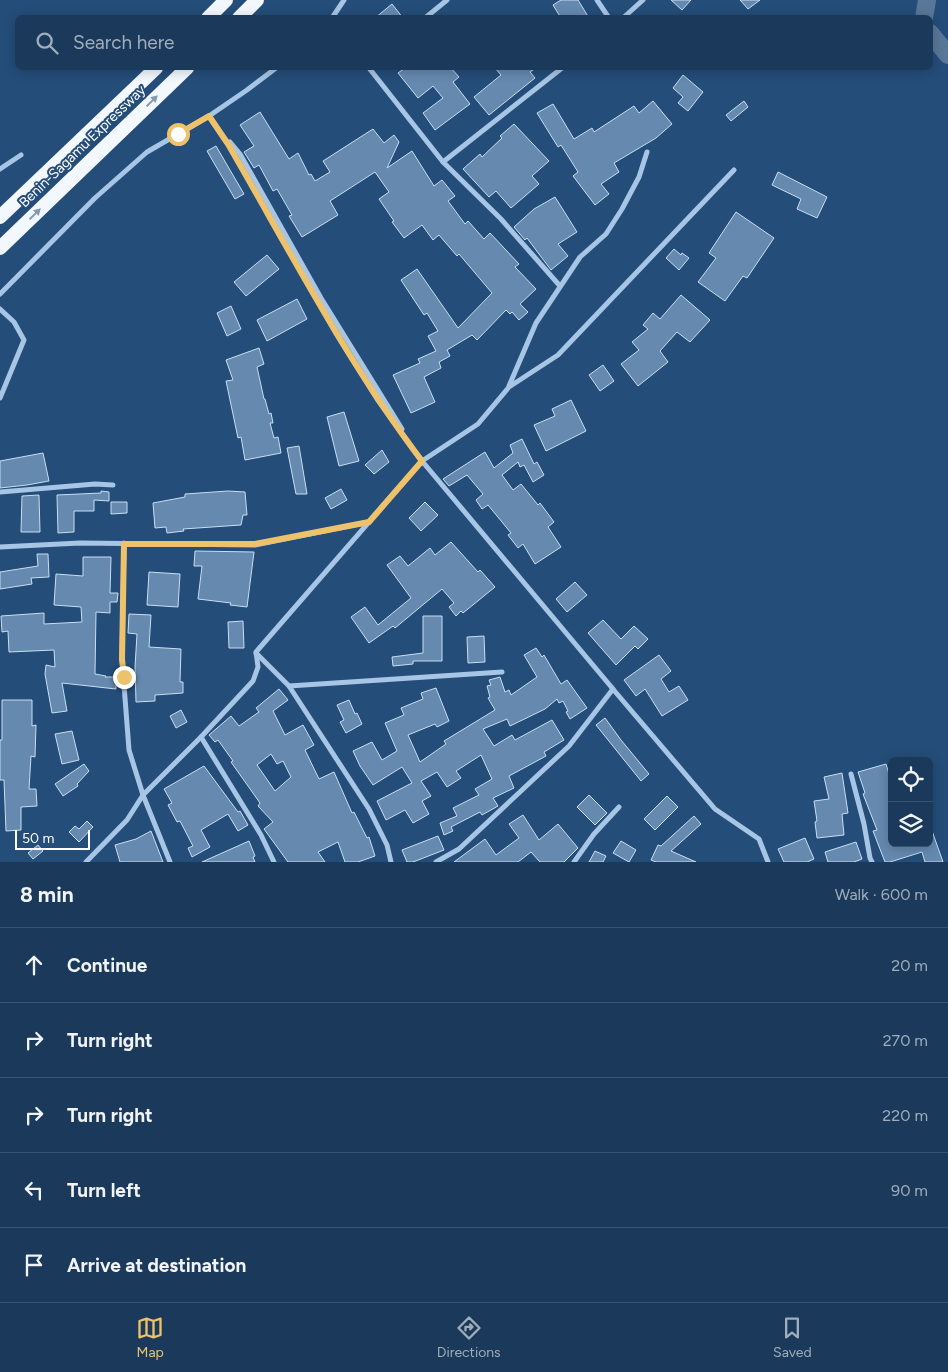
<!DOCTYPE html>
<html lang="en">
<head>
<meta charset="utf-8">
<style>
  :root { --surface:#1b3a5b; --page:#244161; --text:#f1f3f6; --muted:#a0adbb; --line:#395471; --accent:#edc26b }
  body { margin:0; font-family:Figtree,sans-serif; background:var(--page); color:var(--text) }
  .controls { position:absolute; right:15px; bottom:15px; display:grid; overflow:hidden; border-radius:8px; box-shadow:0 2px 12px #0003 }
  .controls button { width:45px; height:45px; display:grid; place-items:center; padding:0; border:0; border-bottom:1px solid var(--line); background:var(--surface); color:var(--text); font:25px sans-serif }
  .scale { position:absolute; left:15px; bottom:12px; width:75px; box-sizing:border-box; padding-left:5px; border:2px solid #fff; border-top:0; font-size:14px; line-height:18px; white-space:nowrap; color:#fff; -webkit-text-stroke:4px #244d79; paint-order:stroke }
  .stop { position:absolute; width:15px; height:15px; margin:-11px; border:4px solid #edc26b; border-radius:50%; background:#fff }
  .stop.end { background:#edc26b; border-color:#fff; box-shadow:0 1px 5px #0008 }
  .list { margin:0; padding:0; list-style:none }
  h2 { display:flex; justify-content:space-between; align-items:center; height:65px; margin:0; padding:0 20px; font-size:21px }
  h2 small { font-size:16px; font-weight:400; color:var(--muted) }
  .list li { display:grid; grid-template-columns:32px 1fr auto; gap:15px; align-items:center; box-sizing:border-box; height:75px; padding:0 20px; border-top:1px solid var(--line) }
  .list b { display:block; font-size:19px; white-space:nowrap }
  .list em { font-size:16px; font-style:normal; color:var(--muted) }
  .icon { flex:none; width:28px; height:28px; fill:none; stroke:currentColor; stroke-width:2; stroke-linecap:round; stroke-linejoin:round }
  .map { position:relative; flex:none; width:948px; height:862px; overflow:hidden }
  .search { position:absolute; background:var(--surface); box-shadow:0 2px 12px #0003; left:15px; right:15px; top:15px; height:55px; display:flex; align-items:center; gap:12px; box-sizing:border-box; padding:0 18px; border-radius:8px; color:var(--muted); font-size:19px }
  .sheet { height:440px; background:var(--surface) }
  nav { display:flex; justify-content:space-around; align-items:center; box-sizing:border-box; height:70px; border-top:1px solid var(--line); background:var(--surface); font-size:14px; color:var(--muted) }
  nav a { display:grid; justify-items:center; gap:2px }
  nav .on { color:var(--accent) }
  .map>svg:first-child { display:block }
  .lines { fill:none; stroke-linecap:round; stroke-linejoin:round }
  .river { stroke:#597798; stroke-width:18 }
  .building { fill:#6589af; stroke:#c9def3; fill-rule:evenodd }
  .minor { stroke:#a7c5e4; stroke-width:5 }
  .trunk { stroke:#f2f8fe; stroke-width:14 }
  .oneway { fill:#819ab5 }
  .route { stroke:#edc26b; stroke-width:6 }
  .labels { text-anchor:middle; stroke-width:4; stroke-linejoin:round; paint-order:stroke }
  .street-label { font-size:14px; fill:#fff; stroke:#244d79 }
</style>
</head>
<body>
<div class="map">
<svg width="948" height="862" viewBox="0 0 948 862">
  <rect width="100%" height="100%" fill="#244d79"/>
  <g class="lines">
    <g class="river">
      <polyline points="924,18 927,0"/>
      <polyline points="930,33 948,55"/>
    </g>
  </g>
  <g class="building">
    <polygon points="561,0 578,0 589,18 561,18 553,5"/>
    <polygon points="671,0 691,0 682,10"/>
    <polygon points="740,0 760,0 748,9"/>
    <polygon points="392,4 403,18 375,18"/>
    <polygon points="405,68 451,68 459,77 453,82 470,104 435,130 423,113 443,98 433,86 418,98 398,73"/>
    <polygon points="495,68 536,68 530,72 535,78 489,115 474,97 501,75"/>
    <polygon points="683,75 703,92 688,111 678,103 683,97 673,88"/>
    <polygon points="653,101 672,124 656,138 614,163 619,172 601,184 609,194 595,205 573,176 578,172 561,145 558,147 537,113 553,104 574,139 592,128 594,132 634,106 639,113"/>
    <polygon points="744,101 748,107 731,121 726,115"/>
    <polygon points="260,112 289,159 298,153 309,175 311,174 315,181 330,172 323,161 373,129 384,143 394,135 399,142 387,168 412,151 434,186 442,180 455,196 448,201 465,224 468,221 484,239 490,233 519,264 515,267 536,289 520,304 528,312 519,320 512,312 510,314 506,310 477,340 472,335 447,350 450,356 439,362 441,368 424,377 435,402 411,413 393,375 420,363 418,359 436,351 428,336 438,331 427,313 424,315 401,280 417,269 458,328 492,293 459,254 457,256 439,235 433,240 422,225 404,238 392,222 394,221 379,199 389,192 375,172 330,201 338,215 302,237 289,216 292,215 277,189 273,191 259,165 254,168 244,152 254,146 240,125"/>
    <polygon points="514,124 549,161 532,176 539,184 511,208 496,191 489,197 463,169 480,154 482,157 502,138 500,136"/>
    <polygon points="216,146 244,194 235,199 207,151"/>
    <polygon points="778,172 827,197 817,218 797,209 801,199 772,185"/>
    <polygon points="555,197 577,232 558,244 568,256 551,270 527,238 525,240 514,227 534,209"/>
    <polygon points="736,212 774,238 747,278 743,276 725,301 698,282 716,258 709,253"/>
    <polygon points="674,249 681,255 682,253 689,258 679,270 666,258"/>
    <polygon points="267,255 279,269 246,296 234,282"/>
    <polygon points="681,295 710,320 690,342 677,332 660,351 668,362 638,386 621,364 639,350 632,342 648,329 643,325 653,313 660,319"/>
    <polygon points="297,299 307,319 267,341 257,320"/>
    <polygon points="231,306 241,329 227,336 217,313"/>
    <polygon points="259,348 264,364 257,367 264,399 265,399 269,414 271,413 273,423 270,423 274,438 278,437 281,453 245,460 241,437 238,438 226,381 233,380 226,360"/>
    <polygon points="603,365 614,381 600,391 589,375"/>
    <polygon points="571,400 586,431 546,451 534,425 555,416 552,409"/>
    <polygon points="344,412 359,461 339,466 327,417"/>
    <polygon points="522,439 534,464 537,462 544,475 533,482 524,465 520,467 518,462 502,475 513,490 521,484 538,505 540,503 554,522 548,527 561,547 535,564 523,544 518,548 508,535 511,533 488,505 482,509 476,500 483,494 467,475 449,486 443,479 485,452 494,468 513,453 510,445"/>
    <polygon points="299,446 307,494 296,494 287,448"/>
    <polygon points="382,450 389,462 374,474 365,465"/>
    <polygon points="43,453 49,481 27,485 0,488 0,461"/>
    <polygon points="341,489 347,500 331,509 325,498"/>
    <polygon points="101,491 109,492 109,501 94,500 94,511 74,511 74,532 58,533 57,495 101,493"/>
    <polygon points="228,491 245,492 247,515 243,515 241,525 183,529 184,531 167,533 166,527 155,528 153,503 185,497 185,494"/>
    <polygon points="39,495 40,532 21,532 22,496"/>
    <polygon points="111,502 127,502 127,513 111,514"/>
    <polygon points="425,502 438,515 421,531 409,518"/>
    <polygon points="451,542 478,572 480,570 495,587 463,613 461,611 456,616 449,607 454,603 442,589 395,628 393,626 369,643 351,617 365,607 378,625 411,598 387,565 400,556 408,566 430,548 435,555"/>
    <polygon points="195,551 254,552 247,607 230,605 231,603 198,599 202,566 194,566"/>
    <polygon points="37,554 48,554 49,577 31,578 32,584 0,589 0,572 38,566"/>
    <polygon points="83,557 111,557 110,593 118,593 117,602 110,602 110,613 96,612 95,674 106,676 105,677 116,677 116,689 62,683 67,711 52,713 45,674 46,665 55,667 54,650 9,652 8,631 2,632 1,616 44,613 44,624 82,622 81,607 54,605 56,574 83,576"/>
    <polygon points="149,572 180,574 178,607 147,605"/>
    <polygon points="575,582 587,595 567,612 556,599"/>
    <polygon points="129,614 151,615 149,647 181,649 180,682 183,682 183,693 155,695 155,701 136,702 135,667 137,634 128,633"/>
    <polygon points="423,616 442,616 442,661 413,661 413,664 393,666 392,657 423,653"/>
    <polygon points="603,620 621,639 634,626 648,639 638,649 635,646 616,665 588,633"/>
    <polygon points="243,621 244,648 229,648 228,622"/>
    <polygon points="484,636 485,662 468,663 467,637"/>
    <polygon points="536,648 542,657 544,655 561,684 567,680 587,708 570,719 566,712 568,711 563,701 559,703 557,699 545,709 510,726 507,719 483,729 494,746 512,735 515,740 552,720 564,740 544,752 546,756 509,776 514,788 493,798 498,806 482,815 480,812 451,827 453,831 444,835 440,823 457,816 453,808 479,795 475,789 492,779 481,755 456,771 461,778 447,787 437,772 421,781 431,796 422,801 429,814 413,823 405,810 386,820 377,801 412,783 402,767 373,785 360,766 353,751 372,742 382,760 397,751 385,723 404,715 401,708 423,699 421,693 436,688 449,721 437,727 435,724 408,735 420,762 446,744 444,741 495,710 488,698 490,697 487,686 491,685 489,680 500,677 505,692 509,690 511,695 537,677 524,655"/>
    <polygon points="659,655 671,671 661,679 669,692 679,686 688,700 662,716 645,689 636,696 624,680"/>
    <path d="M279 689 288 700 273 711 285 735 303 725 314 745 305 750 319 779 334 772 352 813 354 812 367 838 369 837 375 856 358 862H345L338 842 318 852 325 862H288L264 829 273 822 258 806 260 803 231 762 233 761 218 740 215 742 209 735 231 716 239 726 259 712 256 708ZM271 754 277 764 283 761 291 777 275 791 257 765Z"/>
    <polygon points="2,700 32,700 32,726 36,725 35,757 31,756 29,789 36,789 37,806 21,807 21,830 6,831 4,780 0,780 0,740 2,740"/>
    <polygon points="349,700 355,714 357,713 362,724 346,733 340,722 344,720 337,705"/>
    <polygon points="181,710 187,722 176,728 170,716"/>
    <polygon points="605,718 621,740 649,774 641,781 596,725"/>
    <polygon points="72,731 79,760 62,764 55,734"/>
    <polygon points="84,764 89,771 77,784 78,786 63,796 55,784"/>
    <polygon points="886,764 892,784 892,843 929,843 929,828 931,828 943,862 925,862 922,852 890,862 885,862 873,831 877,830 863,794 865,793 858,772"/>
    <polygon points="204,766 238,812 240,811 248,825 238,831 228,814 201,830 210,847 192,857 188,848 193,846 180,821 177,822 168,805 172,803 164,789"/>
    <polygon points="842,773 848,813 842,814 844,835 817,838 815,822 817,821 814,801 829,799 824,777"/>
    <polygon points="589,795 607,813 595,825 577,807"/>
    <polygon points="667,796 678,807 655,830 644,819"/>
    <polygon points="523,815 539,840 558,824 578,848 564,862 540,862 531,852 518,862 454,862 485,839 496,855 519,838 509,824"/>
    <polygon points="694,816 701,824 671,851 696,862 656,862 651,860 658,845 661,846"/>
    <polygon points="87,821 93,827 79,842 69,832 75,826 79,829"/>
    <polygon points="151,831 163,862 120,862 115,845 136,839"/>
    <polygon points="438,836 444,850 413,862 407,862 402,850"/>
    <polygon points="805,838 814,859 807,862 784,862 778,849"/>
    <polygon points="249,841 255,856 253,857 255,862 202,862"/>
    <polygon points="621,841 636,850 629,862 613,853"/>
    <polygon points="856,842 862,859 854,862 828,862 825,852"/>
    <polygon points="38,845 43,851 33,859 28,853"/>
    <polygon points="595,851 606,856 603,862 589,862"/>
  </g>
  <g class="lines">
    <g class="minor">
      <polyline points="597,0 609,18"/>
      <polyline points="332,18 344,0"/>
      <polyline points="425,18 447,0"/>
      <polyline points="623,18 643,0"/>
      <polyline points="369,68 443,162 501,219 560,286"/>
      <polyline points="209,116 228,144 337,335 377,399 423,463"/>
      <polyline points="230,142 240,154 321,298 402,429"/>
      <polyline points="443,162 562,68"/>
      <polyline points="0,169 21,155"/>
      <polyline points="0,294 95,198 147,152 209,116 247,90 276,68"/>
      <polyline points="0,309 14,322 24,340 0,398"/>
      <polyline points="509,386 536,323 580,257 606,234 622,209 639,177 647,152"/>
      <polyline points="422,461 478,424 509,387 558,355 734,170"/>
      <polyline points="0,492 95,484 113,485"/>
      <polyline points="124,543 122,659 129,750 143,795 170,862"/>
      <polyline points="0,547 80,543 255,545 369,522"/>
      <polyline points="256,653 289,686 369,809 387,845 391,862"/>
      <polyline points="289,686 502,672"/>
      <polyline points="612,688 715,809 759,839 768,862"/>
      <polyline points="201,737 261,835 274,862"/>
      <polyline points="851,774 864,824 870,858 872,862"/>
      <polyline points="86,862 127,820 143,795 201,737 253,681 258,667 256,652 422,461 613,689 569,746 459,849 436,862"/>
      <polyline points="574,862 594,834 619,807"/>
    </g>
    <g class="trunk">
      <polyline points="208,18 226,0"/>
      <polyline points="239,18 257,0"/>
      <polyline points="0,217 156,68"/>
      <polyline points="0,248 187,68"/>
    </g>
  </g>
  <defs><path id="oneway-solid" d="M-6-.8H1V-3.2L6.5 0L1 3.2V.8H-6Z" transform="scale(1.25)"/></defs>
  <g class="oneway">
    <use href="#oneway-solid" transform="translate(152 101) rotate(-44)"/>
    <use href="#oneway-solid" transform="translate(35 214) rotate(-44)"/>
  </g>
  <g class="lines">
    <path class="route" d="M124 677 122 659 124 544H255L369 522 422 461C347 362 290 251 228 144L209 116 178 134"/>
  </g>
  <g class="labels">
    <g class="street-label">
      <text transform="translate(82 146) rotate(-44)" y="5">Benin-Sagamu Expressway</text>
    </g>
  </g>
</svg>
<div class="controls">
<button><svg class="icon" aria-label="locate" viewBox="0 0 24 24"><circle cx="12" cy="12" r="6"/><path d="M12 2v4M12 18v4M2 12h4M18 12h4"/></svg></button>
<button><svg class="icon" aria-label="layers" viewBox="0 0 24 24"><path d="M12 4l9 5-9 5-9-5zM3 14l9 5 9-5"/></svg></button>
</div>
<div class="scale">50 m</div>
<div class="stop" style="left:178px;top:134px"></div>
<div class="stop end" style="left:124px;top:677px"></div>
<div class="search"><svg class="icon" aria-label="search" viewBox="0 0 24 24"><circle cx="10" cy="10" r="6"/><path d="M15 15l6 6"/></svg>Search here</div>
</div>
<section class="sheet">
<h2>8 min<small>Walk · 600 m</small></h2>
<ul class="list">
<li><svg class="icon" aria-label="ahead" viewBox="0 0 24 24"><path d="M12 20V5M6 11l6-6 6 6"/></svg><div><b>Continue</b></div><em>20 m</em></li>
<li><svg class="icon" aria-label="right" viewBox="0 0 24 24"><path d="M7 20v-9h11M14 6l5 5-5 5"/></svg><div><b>Turn right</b></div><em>270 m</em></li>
<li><svg class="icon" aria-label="right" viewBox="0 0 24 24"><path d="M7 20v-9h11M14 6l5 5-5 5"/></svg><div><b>Turn right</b></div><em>220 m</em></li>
<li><svg class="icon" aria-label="left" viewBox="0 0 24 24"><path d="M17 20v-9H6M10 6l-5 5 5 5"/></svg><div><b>Turn left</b></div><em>90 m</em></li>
<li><svg class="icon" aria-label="arrive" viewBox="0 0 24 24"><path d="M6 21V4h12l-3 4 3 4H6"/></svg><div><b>Arrive at destination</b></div></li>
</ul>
</section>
<nav>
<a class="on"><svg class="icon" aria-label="map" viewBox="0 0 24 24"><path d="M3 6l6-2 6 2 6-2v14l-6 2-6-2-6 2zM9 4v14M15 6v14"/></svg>Map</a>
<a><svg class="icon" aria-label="directions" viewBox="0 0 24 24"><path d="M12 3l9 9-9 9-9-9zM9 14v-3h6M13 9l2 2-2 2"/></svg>Directions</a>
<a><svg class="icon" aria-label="saved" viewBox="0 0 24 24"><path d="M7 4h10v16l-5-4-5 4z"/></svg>Saved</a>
</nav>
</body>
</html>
